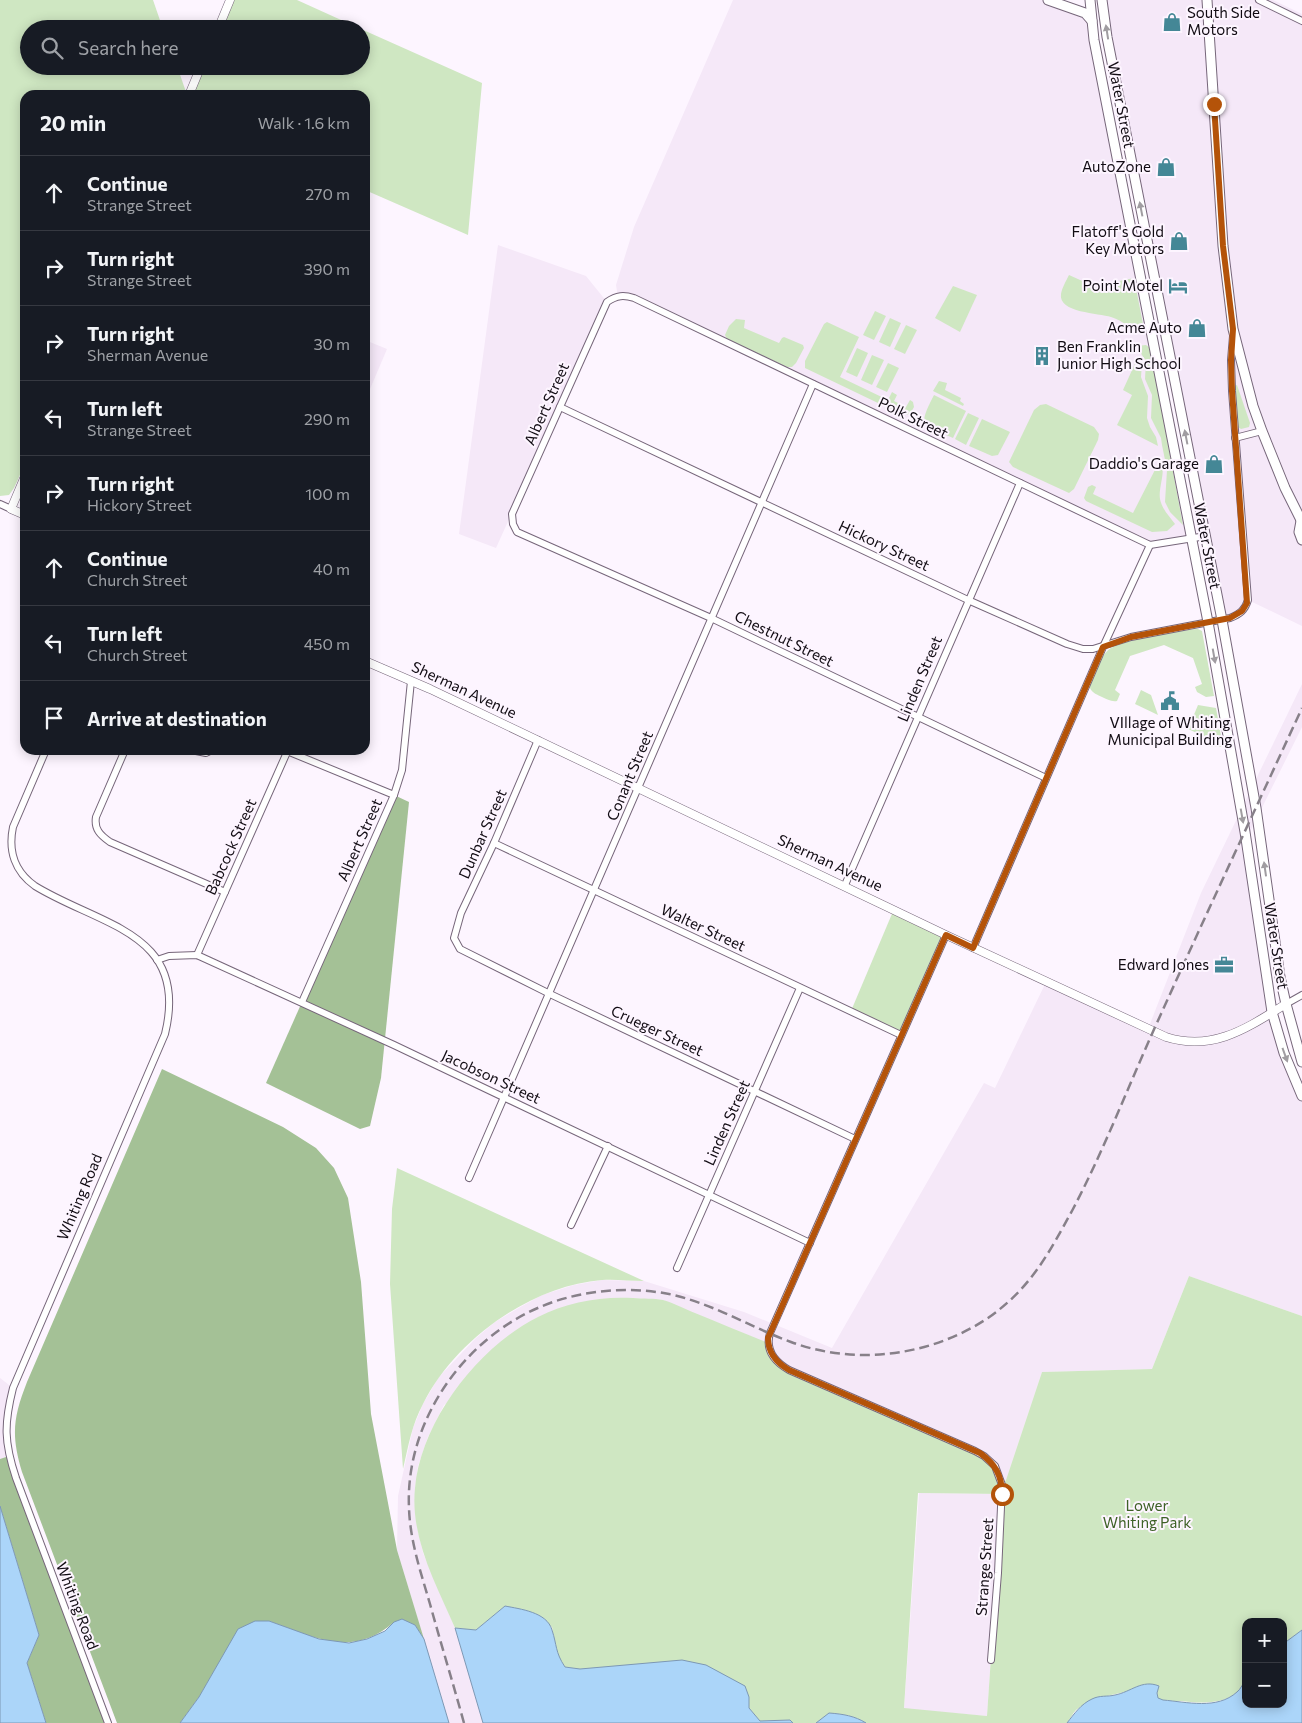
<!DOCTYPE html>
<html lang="en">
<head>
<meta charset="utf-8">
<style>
  :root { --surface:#171b24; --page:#242831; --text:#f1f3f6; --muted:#9ea1a6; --line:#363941 }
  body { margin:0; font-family:Commissioner,sans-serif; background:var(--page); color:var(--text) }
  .controls { position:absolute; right:15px; bottom:15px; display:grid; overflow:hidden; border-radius:10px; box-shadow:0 2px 12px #0003 }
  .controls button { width:45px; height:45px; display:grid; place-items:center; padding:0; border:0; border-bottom:1px solid var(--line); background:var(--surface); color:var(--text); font:25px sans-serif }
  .stop { position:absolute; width:15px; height:15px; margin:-11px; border:4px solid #b45309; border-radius:50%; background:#fff }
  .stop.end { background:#b45309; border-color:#fff; box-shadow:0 1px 5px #0008 }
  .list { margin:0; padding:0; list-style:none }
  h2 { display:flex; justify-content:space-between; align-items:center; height:65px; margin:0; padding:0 20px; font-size:21px }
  h2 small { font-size:16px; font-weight:400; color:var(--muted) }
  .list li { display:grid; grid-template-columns:32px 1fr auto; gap:15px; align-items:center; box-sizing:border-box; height:75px; padding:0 20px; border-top:1px solid var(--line) }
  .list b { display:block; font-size:19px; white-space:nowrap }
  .list p { margin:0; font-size:16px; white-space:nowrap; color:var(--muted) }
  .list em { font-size:16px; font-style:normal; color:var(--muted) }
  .icon { flex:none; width:28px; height:28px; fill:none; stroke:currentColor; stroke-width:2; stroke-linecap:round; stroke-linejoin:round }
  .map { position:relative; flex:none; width:1302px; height:1723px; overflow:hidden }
  .search { position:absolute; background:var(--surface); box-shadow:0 2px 12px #0003; left:20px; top:20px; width:350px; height:55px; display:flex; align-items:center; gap:12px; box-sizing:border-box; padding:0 18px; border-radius:28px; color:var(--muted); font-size:19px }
  .panel { position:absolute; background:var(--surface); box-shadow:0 2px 12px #0003; left:20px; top:90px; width:350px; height:665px; border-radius:15px }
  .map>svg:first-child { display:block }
  .built { fill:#f5e8f8 }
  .green { fill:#cfe7c2; fill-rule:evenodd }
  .forest { fill:#a4c196 }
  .water { fill:#abd5f9; stroke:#7d98b4 }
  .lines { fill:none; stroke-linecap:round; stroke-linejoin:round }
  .minor-casing { stroke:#76667a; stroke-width:8 }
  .tertiary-casing { stroke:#76667a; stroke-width:9 }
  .secondary-casing { stroke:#76667a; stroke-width:11 }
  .minor { stroke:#fff; stroke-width:6 }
  .tertiary { stroke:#fff; stroke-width:8 }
  .secondary { stroke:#fff; stroke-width:9 }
  .rail { stroke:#878089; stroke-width:2.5; stroke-dasharray:10 5; stroke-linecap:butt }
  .oneway { fill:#a09da1 }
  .route { stroke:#b45309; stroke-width:6 }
  .labels { text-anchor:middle; stroke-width:4; stroke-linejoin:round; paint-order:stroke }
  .poi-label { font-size:15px; fill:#110b13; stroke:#fdf5ff; text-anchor:end }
  .street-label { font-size:15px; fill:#110b13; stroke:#fdf5ff }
  .park-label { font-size:15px; fill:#3d6126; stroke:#fdf5ff }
</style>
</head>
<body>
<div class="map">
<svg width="1302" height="1723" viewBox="0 0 1302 1723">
  <rect width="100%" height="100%" fill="#fdf5ff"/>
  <g class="built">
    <polygon points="733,0 1048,0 1089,17 1192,539 1150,545 634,298 618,297 616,285 634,227"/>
    <polygon points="1102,0 1273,0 1302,14 1302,626 1248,600 1244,609 1222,620"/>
    <polygon points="498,245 586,276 607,302 496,548 459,534"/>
    <polygon points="365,340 387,349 365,401"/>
    <polygon points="1302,684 1302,727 1246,840 1272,1012 1302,1096 1302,1316 1189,1276 1152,1369 1042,1372 1006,1480 1002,1485 663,1300 626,1298 605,1299 444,1405 428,1437 418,1466 415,1490 416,1521 423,1553 455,1628 483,1723 449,1723 397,1550 398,1496 413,1428 423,1404 438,1378 476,1338 495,1322 522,1306 542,1295 574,1285 602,1280 644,1281 744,1312 832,1348 984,1083 995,1088 1046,982 1148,1029 1201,893"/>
    <polygon points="0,1378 13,1388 9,1406 9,1456 0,1459"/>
    <polygon points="919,1493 1002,1494 987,1716 904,1709"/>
  </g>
  <g class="green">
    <polygon points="0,0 153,0 163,29 29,29 29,66 177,66 186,92 185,95 25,95 25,464 14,488 9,495 0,496"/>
    <polygon points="230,0 297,0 361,29 218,29"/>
    <polygon points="361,29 482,83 468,235 365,190 365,95 189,95 201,66 361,66"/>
    <path d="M1069 275 1100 289 1113 292 1114 282 1134 278 1144 329 1142 332C1131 330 1122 320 1111 317 1099 313 1058 313 1061 294 1062 288 1066 281 1069 275Z"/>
    <polygon points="953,286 977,295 960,332 935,318"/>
    <polygon points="875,311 886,316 874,340 863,335"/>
    <polygon points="890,318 901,323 890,347 879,342"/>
    <polygon points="736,319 745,320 744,328 779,343 782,338 784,337 803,345 804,348 796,363 792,367 787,367 727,339 725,335 729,326"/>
    <polygon points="827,322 859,337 840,377 888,400 892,392 897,395 894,401 906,407 910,400 913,402 914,407 910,414 903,415 805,368 805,361 824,324"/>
    <polygon points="906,325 917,330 905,354 894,349"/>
    <polygon points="1146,345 1150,348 1183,525 1170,512 1165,502 1167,470 1162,445 1161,438 1151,418 1152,395 1145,379 1146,361 1136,346"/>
    <polygon points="857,348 868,353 857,377 846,372"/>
    <polygon points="872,355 884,360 872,385 861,380"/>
    <polygon points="1138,357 1142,363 1141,377 1148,396 1147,418 1150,427 1156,437 1158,446 1117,425 1132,395 1123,390"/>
    <polygon points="888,363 899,368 887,392 876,387"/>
    <polygon points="939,381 947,383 945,390 961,398 960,401 964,404 963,406 933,391"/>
    <polygon points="1237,385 1250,423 1249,427 1241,429 1238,427 1234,386"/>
    <path d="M934 395 966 411 953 438C922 424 917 428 934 395Z"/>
    <polygon points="1046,404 1094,427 1099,434 1098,440 1074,489 1069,493 1013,467 1009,462 1034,410 1040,405"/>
    <polygon points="968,413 979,418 966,445 955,439"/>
    <polygon points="982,419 1010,432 998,455 992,456 969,446"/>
    <path d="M1160 460C1167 470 1158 487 1160 499 1162 509 1169 516 1175 524L1167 531 1152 532 1086 501 1084 498 1088 487 1092 485 1096 487 1093 494 1133 513Z"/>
    <path d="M1198 629 1202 631 1214 696 1206 697 1197 692 1195 687 1202 684 1193 658 1164 645 1130 656 1115 690 1120 694 1117 701C1111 702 1107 699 1102 697 1098 695 1092 693 1090 688 1088 680 1103 652 1111 648 1124 640 1182 630 1198 629Z"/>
    <polygon points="1141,690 1151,695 1158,715 1135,704"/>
    <polygon points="1198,705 1216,708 1223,747 1209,747 1212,740 1188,729"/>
    <polygon points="894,909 946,935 901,1035 851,1011"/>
    <path d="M397 1168 644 1281C630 1281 615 1279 602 1280 530 1286 455 1340 423 1404 412 1424 408 1447 403 1469L390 1284 392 1209Z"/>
    <path d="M1189 1276 1302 1316V1630L1283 1644V1622H1246C1246 1633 1248 1671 1245 1680 1236 1705 1203 1704 1181 1701 1173 1701 1166 1701 1158 1699L1157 1693 1159 1686C1134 1691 1096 1694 1076 1710 1073 1713 1070 1719 1067 1723H866C855 1716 843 1714 830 1713L816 1723H793L790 1720 760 1721 749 1708V1697L565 1667 557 1655 552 1627 505 1606 476 1630 455 1628C436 1584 410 1538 415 1488 421 1421 478 1347 538 1317 567 1302 601 1296 633 1298 643 1299 654 1298 663 1300 674 1303 685 1309 695 1313 719 1323 744 1333 768 1343L778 1362 919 1426 990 1461 1003 1484 1006 1480 1042 1372 1152 1369ZM918 1493 1002 1494 987 1716 904 1708Z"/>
  </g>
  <g class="forest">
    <polygon points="394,795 409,802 381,1078 370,1126 360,1129 266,1083"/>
    <path d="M162 1069 283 1127 316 1148 334 1168 348 1198 361 1282 371 1414 397 1550 424 1639 415 1625 394 1622C352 1659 314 1637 269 1621L216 1668 199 1697 180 1723H117L22 1472C11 1435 13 1418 27 1382Z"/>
    <polygon points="9,1456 108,1723 46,1723 27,1663 39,1635 0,1506 0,1459"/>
  </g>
  <g class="water">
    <polygon points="0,1506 39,1635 27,1663 46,1723 0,1723"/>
    <path d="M505 1606C520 1609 547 1612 552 1630 557 1645 555 1652 565 1667L580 1669 682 1660 706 1665 745 1686 749 1697V1708L760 1721 790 1720 793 1723H483L455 1628 476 1630Z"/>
    <polygon points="402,1619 415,1625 424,1639 449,1723 180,1723 199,1697 238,1629 255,1621 269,1621 319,1639 349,1643 367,1639 385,1631 394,1622"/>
    <path d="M1302 1630V1723H1067C1074 1714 1081 1704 1092 1699 1100 1695 1107 1697 1115 1695 1131 1692 1142 1679 1159 1686L1157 1693 1158 1698 1163 1700C1187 1702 1217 1710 1237 1692 1241 1689 1243 1683 1246 1679V1704H1283V1644Z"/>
    <path d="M829 1713C843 1714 855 1716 866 1723H816Z"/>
  </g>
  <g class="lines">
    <g class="minor-casing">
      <g id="minor">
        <polyline points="1259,0 1302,21"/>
        <path d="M560 407 968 600 1067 644 1083 649H1093L1131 637 1230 618C1240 614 1245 610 1248 600L1232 391 1231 360 1233 336"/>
        <polyline points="1235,438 1262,431"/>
        <polyline points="0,504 11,509"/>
        <polyline points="538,740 494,843 461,913 454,938 460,949 550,994 855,1139"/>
        <path d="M46 750 13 827C8 851 15 872 35 886 100 926 190 932 165 1034L13 1388C4 1424 4 1442 16 1478L108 1723"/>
        <path d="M125 750 96 817C94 829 100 835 110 842L225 892"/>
        <polyline points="191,750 206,753 212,750"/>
        <polyline points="287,751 394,795"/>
        <path d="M1046 778 711 618 517 532 513 524 512 514 607 302C617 295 624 295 634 298L1150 545 1206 536"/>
        <polyline points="494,843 901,1035"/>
        <polyline points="845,885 1020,483"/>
        <path d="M946 935 770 1333C765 1350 775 1362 789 1370L975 1451 984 1456 995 1466 1002 1485 998 1573 991 1660"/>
        <polyline points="973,948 1103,647 1150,545"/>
        <polyline points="197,955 288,750"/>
        <polyline points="157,960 169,956 197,955 394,1045 810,1243"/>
        <polyline points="302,1002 394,795 402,770 411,681"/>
        <polyline points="1286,1004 1302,995"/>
        <polyline points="469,1178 813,384"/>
        <polyline points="571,1225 608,1146"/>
        <polyline points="677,1268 800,988"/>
      </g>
    </g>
    <g class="tertiary-casing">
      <g id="tertiary">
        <polyline points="218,29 230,0"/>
        <polyline points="189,95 201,66"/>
        <polyline points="25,476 11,509 25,515"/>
        <path d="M365 661 430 689 946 935 1166 1037C1213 1052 1247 1028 1286 1004"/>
      </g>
    </g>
    <g class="secondary-casing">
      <g id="secondary">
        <polyline points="1048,0 1085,13 1092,21"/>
        <polyline points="1090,0 1094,40 1208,622 1245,832 1272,1012 1284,1053 1302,1096"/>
        <polyline points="1102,0 1107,37 1222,620 1256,808 1280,977 1286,1004 1302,1062"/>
        <polyline points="1207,0 1223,246 1233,329 1253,406 1262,431 1285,488 1302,522"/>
        <polyline points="1301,521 1299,532 1302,540"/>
      </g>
    </g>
    <use href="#minor" class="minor"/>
    <use href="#tertiary" class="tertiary"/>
    <use href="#secondary" class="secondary"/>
    <path class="rail" d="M464 1723C453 1683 441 1644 430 1604 421 1573 410 1541 409 1508 405 1423 462 1340 540 1307 580 1290 627 1286 669 1294 712 1303 750 1327 791 1342 856 1366 931 1356 988 1318 1031 1288 1049 1253 1073 1209 1106 1146 1131 1079 1161 1014 1207 912 1255 810 1302 708"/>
  </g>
  <defs><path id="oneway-solid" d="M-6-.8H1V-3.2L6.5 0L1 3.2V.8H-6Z" transform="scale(1.25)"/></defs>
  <g class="oneway">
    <use href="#oneway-solid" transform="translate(1107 32) rotate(-99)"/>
    <use href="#oneway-solid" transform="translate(1141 209) rotate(-101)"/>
    <use href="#oneway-solid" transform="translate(1186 437) rotate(-101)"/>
    <use href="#oneway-solid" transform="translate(1214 656) rotate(80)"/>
    <use href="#oneway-solid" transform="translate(1242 816) rotate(80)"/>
    <use href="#oneway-solid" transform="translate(1265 869) rotate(-98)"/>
    <use href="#oneway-solid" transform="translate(1285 1055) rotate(70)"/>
  </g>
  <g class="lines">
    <path class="route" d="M1002 1494C1002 1475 995 1464 980 1453L789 1370C777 1363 768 1353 768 1338L946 935 973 948 1103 647 1131 637 1230 618 1242 611 1247 603 1232 391 1231 360 1233 329 1223 246 1214 104"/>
  </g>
  <defs>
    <g id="shop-bare" transform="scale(1.5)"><path d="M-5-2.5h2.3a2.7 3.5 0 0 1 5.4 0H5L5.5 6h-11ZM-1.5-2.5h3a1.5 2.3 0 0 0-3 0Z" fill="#448796" stroke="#fdf5ff" stroke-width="2.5" paint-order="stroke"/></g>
    <g id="hotel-bare" transform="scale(1.5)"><path d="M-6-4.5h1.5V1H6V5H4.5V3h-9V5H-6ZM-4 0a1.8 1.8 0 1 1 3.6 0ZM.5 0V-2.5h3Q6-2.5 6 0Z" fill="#448796" stroke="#fdf5ff" stroke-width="2.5" paint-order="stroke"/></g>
    <g id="building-bare" transform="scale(1.5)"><path d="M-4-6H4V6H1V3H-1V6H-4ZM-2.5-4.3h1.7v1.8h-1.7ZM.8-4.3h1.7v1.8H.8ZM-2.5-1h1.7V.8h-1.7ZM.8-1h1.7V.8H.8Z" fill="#448796" stroke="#fdf5ff" stroke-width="2.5" paint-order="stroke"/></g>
    <g id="civic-bare" transform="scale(1.5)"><path d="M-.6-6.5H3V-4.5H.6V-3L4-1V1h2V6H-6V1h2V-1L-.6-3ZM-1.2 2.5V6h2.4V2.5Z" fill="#448796" stroke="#fdf5ff" stroke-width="2.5" paint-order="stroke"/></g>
    <g id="office-bare" transform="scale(1.5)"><path d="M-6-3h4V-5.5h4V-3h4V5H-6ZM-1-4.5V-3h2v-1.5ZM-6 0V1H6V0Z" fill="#448796" stroke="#fdf5ff" stroke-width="2.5" paint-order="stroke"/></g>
  </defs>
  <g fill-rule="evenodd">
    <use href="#shop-bare" x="1172" y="22"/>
    <use href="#shop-bare" x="1166" y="167"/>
    <use href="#shop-bare" x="1179" y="241"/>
    <use href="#hotel-bare" x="1178" y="286"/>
    <use href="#shop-bare" x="1197" y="328"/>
    <use href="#building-bare" x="1042" y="356"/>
    <use href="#shop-bare" x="1214" y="464"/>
    <use href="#civic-bare" x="1170" y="701"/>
    <use href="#office-bare" x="1224" y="965"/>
  </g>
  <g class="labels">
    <g class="poi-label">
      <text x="1187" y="18" text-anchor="start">South Side<tspan x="1187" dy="17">Motors</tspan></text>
      <text x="1151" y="172">AutoZone</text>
      <text x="1164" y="237">Flatoff's Gold<tspan x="1164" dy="17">Key Motors</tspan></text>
      <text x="1163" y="291">Point Motel</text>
      <text x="1182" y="333">Acme Auto</text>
      <text x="1057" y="352" text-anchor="start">Ben Franklin<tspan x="1057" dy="17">Junior High School</tspan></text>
      <text x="1199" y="469">Daddio's Garage</text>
      <text x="1170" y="728" text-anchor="middle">VIllage of Whiting<tspan x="1170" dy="17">Municipal Building</tspan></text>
      <text x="1209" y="970">Edward Jones</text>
    </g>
    <g class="street-label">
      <text transform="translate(1121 105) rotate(79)" y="5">Water Street</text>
      <text transform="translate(547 404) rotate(-66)" y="5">Albert Street</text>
      <text transform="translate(913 418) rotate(26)" y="5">Polk Street</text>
      <text transform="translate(884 546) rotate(25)" y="5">Hickory Street</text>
      <text transform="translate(1207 546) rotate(79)" y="5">Water Street</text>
      <text transform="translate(784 639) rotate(26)" y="5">Chestnut Street</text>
      <text transform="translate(920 679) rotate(-67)" y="5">Linden Street</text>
      <text transform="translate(464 690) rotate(25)" y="5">Sherman Avenue</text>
      <text transform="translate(630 776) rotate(-67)" y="5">Conant Street</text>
      <text transform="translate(483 834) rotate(-66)" y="5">Dunbar Street</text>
      <text transform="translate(360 840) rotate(-66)" y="5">Albert Street</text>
      <text transform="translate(231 847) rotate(-66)" y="5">Babcock Street</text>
      <text transform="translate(830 863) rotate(25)" y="5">Sherman Avenue</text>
      <text transform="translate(703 928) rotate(25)" y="5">Walter Street</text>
      <text transform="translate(1276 946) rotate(81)" y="5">Water Street</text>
      <text transform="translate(657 1031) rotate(25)" y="5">Crueger Street</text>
      <text transform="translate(491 1077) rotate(25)" y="5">Jacobson Street</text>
      <text transform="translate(727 1123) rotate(-66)" y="5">Linden Street</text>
      <text transform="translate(80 1197) rotate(-67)" y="5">Whiting Road</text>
      <text transform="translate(985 1567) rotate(-86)" y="5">Strange Street</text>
      <text transform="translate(77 1606) rotate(69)" y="5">Whiting Road</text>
    </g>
    <g class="park-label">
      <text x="1147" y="1511">Lower<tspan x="1147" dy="17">Whiting Park</tspan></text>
    </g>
  </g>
</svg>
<div class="controls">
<button>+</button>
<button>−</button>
</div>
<div class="stop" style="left:1002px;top:1494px"></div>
<div class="stop end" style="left:1214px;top:104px"></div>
<div class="search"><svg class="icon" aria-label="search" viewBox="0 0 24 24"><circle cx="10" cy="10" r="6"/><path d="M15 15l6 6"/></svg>Search here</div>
<section class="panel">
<h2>20 min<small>Walk · 1.6 km</small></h2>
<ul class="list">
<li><svg class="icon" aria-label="ahead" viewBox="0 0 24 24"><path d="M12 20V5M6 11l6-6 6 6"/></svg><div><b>Continue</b><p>Strange Street</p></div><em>270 m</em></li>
<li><svg class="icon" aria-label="right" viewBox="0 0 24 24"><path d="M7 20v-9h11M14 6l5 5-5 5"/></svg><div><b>Turn right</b><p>Strange Street</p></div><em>390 m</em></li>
<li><svg class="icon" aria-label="right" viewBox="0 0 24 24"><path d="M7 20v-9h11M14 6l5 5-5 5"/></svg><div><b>Turn right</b><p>Sherman Avenue</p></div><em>30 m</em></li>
<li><svg class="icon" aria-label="left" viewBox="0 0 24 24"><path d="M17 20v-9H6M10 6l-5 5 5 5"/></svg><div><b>Turn left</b><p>Strange Street</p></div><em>290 m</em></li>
<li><svg class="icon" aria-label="right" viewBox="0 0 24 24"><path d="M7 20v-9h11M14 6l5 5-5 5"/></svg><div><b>Turn right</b><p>Hickory Street</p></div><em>100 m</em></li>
<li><svg class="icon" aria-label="ahead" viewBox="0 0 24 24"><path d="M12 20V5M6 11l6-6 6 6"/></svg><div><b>Continue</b><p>Church Street</p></div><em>40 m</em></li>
<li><svg class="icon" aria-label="left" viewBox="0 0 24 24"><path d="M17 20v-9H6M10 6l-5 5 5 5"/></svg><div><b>Turn left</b><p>Church Street</p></div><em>450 m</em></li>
<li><svg class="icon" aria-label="arrive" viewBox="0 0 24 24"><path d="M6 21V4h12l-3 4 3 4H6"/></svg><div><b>Arrive at destination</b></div></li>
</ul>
</section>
</div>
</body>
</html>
